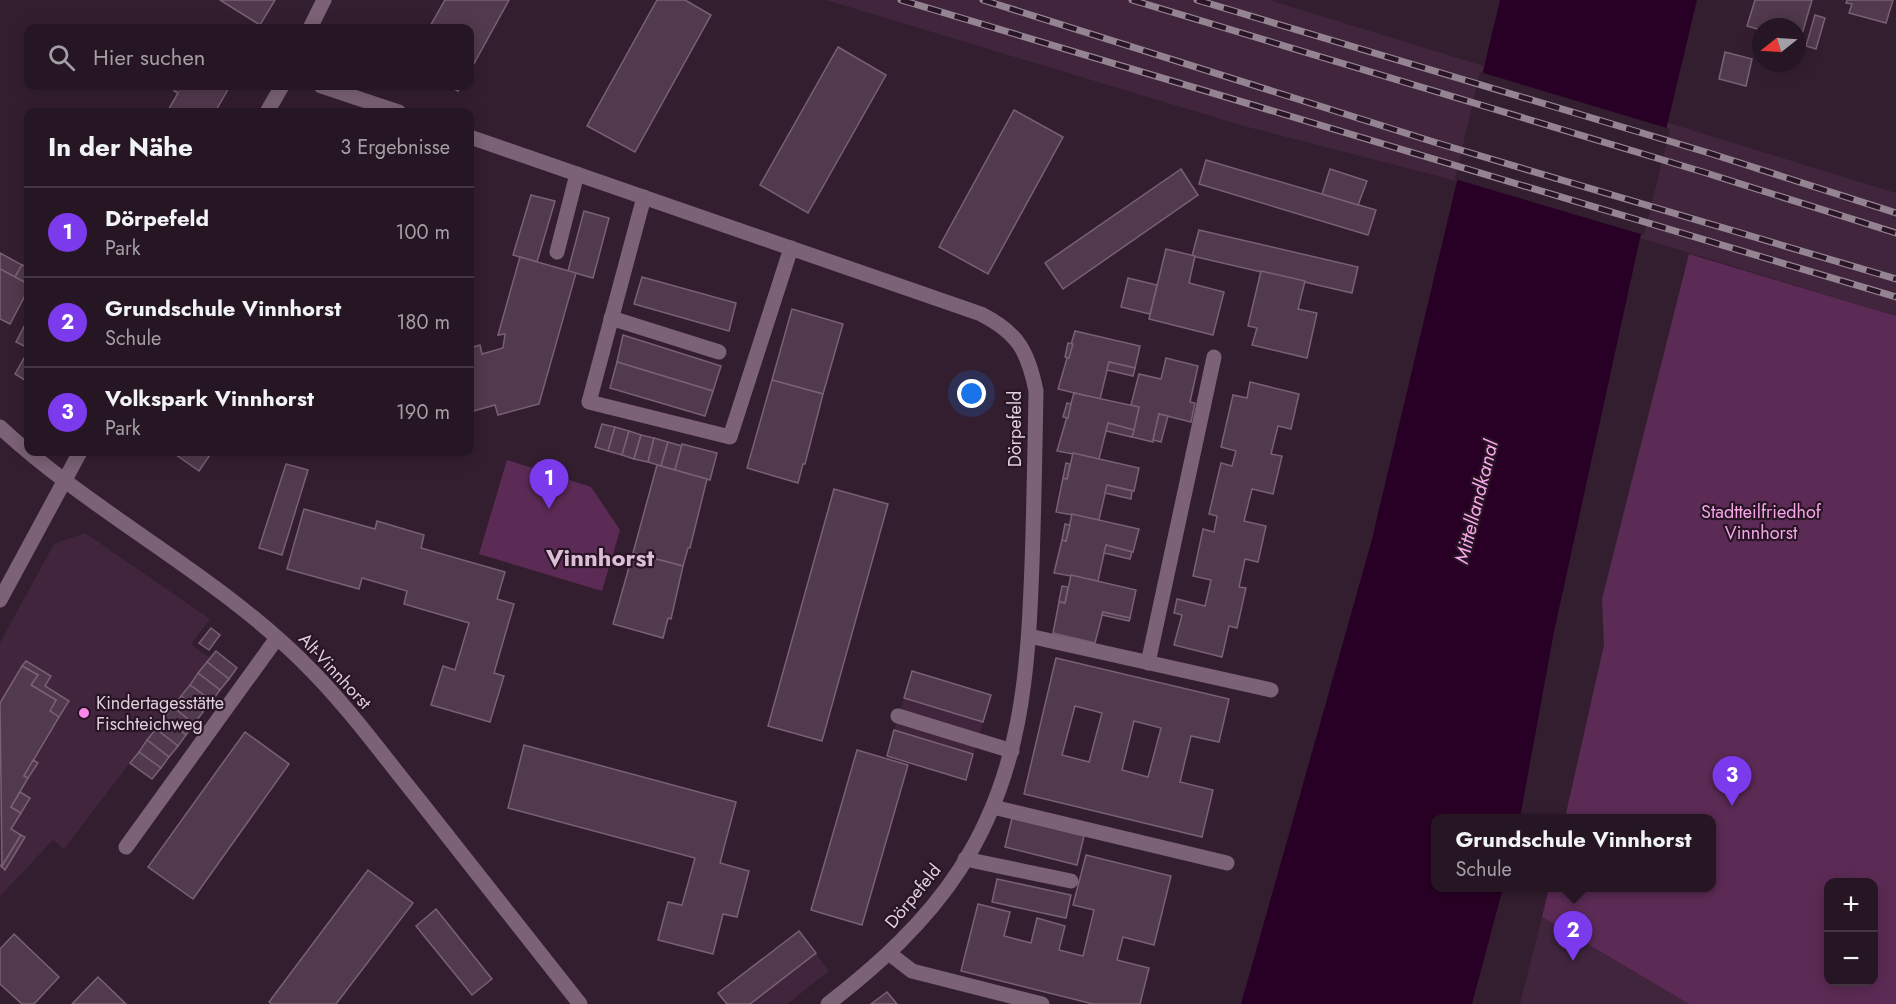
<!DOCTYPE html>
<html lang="de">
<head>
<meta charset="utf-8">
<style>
  :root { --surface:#261624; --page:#322331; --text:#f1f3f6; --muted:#a49fa6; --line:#423541; --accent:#7c3aed }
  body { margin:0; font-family:Jost,sans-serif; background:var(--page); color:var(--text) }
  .controls { position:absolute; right:18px; bottom:18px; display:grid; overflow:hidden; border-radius:12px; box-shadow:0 3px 15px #0003 }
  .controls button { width:54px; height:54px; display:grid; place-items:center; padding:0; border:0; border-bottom:2px solid var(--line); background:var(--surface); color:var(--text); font:30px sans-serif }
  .compass { position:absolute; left:1752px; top:18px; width:54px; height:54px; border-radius:50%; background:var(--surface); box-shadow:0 3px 15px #0003; rotate:253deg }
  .you { position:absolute; left:972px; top:394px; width:21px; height:21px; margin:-15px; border:4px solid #fff; border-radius:50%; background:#1a73e8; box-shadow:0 0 0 9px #1a73e833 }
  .badge { display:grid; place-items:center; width:39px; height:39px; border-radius:50%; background:var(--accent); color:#fff; font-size:20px; font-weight:700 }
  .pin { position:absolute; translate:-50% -50px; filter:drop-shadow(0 2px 3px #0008) }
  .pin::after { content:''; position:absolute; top:32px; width:21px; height:18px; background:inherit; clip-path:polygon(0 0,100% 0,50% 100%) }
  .popup { position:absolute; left:1431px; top:814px; width:285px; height:78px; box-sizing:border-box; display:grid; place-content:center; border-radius:12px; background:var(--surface); filter:drop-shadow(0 2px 4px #0005); font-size:20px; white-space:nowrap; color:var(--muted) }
  .popup b { font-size:22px; color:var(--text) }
  .popup::after { content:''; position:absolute; left:50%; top:100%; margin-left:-12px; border:12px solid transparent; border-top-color:var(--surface) }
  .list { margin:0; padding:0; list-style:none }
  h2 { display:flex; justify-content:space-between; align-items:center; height:78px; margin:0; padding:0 24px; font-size:26px }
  h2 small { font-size:20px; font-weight:400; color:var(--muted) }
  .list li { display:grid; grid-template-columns:39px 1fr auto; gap:18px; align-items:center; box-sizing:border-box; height:90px; padding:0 24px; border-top:2px solid var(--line) }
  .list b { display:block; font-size:22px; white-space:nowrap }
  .list p { margin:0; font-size:20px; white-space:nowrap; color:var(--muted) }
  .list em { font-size:20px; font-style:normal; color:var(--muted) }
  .icon { flex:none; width:33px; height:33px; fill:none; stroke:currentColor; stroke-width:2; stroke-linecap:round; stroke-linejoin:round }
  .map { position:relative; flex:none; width:1896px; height:1004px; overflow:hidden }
  .search { position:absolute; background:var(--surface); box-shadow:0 3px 15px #0003; left:24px; top:24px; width:450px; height:66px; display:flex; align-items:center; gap:15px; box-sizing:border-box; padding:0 21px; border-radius:12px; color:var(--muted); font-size:22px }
  .panel { position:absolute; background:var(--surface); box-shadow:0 3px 15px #0003; left:24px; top:108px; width:450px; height:348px; border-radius:12px }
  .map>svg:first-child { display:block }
  .built { fill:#40253c }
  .green { fill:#5c2b55; fill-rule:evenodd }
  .water { fill:#290025 }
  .pier { fill:#331e30 }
  .building { fill:#513a4d; stroke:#796074; stroke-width:1.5; fill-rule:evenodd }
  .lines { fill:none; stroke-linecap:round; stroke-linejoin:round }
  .minor { stroke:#7b6276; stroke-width:15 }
  .rail-casing { stroke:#948391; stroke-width:7 }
  .rail { stroke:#291526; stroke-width:4.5; stroke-dasharray:14; stroke-linecap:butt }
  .poi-dot { fill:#f987e8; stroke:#291526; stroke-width:2 }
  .labels { text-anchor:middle; stroke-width:4.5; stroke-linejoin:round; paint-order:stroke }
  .street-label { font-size:18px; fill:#ded0db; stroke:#291526 }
  .park-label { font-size:18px; fill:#f5a6e7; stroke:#291526 }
  .poi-label { font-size:18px; fill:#ded0db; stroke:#291526; text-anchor:start }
  .water-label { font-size:20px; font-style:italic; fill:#f9a9eb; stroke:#291526 }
  .district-label { font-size:24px; font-weight:bold; fill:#dcbfd6; stroke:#291526 }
</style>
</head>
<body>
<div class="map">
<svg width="1896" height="1004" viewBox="0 0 1896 1004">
  <rect width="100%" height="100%" fill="#331e30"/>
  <g class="built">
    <polygon points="826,0 1269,0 1896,193 1896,316 1434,175 1244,126"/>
    <polygon points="85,533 210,619 191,644 210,658 64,849 53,840 0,896 0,643 54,544"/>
    <polygon points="912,671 991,695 966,780 887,756"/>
    <polygon points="1542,917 1689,1004 1520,1004"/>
    <polygon points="799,931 829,971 787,1004 727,1004 718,993"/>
  </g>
  <g class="green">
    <path d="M1689 254 1896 316V1004H1689L1542 917 1549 888H1711V818H1565L1604 645 1602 599ZM1828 882H1874V982H1828Z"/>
    <polygon points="507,460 591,487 620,530 602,591 479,554"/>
  </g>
  <polygon class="water" points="1500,0 1697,0 1639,243 1554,632 1520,818 1435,818 1435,888 1503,888 1472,1004 1241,1004 1371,543"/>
  <polygon class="pier" points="1480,72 1670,129 1644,235 1455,179"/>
  <g class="building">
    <polygon points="220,0 275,0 260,25"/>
    <polygon points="445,0 509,0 470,71 470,28 429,28"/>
    <polygon points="657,0 685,0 711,15 635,152 587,126"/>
    <polygon points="1755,0 1812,0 1800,41 1797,41 1797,27 1761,27 1761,30 1747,26"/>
    <polygon points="1847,0 1893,0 1886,23 1849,13 1852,4 1846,3"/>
    <polygon points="1815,15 1825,18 1816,49 1806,46"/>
    <polygon points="838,47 886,75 808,213 760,185"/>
    <polygon points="1725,52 1752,59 1746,86 1719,79"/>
    <polygon points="176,86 230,86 215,112 167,112 178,93 174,91"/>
    <polygon points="448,86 461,86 458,91"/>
    <polygon points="1014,110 1063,137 988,274 939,247"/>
    <polygon points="1206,160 1376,210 1368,235 1199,184"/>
    <polygon points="1181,169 1198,195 1063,289 1045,263"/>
    <polygon points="1330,169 1367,181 1358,205 1322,194"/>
    <polygon points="531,195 555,201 537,262 513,255"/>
    <polygon points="584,211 609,218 593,278 568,271"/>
    <polygon points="1199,230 1358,267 1352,293 1192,256"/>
    <polygon points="1166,249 1195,256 1189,283 1224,292 1213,335 1149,319"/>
    <polygon points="0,253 22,265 15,277 0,269"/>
    <polygon points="520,257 576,273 539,404 498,415 495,405 470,412 470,348 480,345 482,354 503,348 505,334 498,335"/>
    <polygon points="22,265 28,267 28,284 15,277"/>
    <polygon points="0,269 28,284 28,290 10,324 0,319"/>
    <polygon points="1261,271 1305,281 1298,309 1317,313 1307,358 1252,345 1257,328 1248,326"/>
    <polygon points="642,277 736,303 729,331 634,304"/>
    <polygon points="1128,278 1157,285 1150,314 1121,307"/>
    <polygon points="792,309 843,324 823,394 772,380"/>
    <polygon points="28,319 28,348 16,342"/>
    <polygon points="1075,331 1140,346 1135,368 1109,362 1100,399 1058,389"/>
    <polygon points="623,335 721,366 713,391 617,362"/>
    <polygon points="1068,343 1073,344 1069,358 1065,357"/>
    <polygon points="28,351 28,388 26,386 28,382 15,374"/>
    <polygon points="1166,358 1198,366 1190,402 1195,403 1191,422 1159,414 1153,442 1132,437 1139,407 1131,405 1139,374 1161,379"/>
    <polygon points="617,362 713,391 705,416 610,388"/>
    <polygon points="1109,362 1135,368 1133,376 1107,370"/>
    <polygon points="772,380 823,394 805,464 803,464 798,483 747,468"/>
    <polygon points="1250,382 1299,394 1291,429 1278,426 1271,454 1282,456 1273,494 1252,489 1244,521 1266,526 1258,562 1245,559 1239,587 1246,588 1237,628 1229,626 1222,657 1174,645 1182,615 1174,613 1177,599 1205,606 1211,580 1193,576 1203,529 1214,532 1217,516 1209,514 1221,463 1232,466 1236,451 1221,447 1233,395 1247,398"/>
    <polygon points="1074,393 1139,407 1134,430 1108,423 1099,459 1057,451"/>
    <polygon points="1067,403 1071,404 1068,418 1063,417"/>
    <polygon points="1159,414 1168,416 1161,442 1153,440"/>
    <polygon points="1108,423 1134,430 1132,437 1106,431"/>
    <polygon points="602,424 615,427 608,451 595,447"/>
    <polygon points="615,427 629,431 622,455 608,451"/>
    <polygon points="629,431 641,435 634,459 622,455"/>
    <polygon points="641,435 654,438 648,462 634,459"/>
    <polygon points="654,438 668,442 661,466 648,462"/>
    <polygon points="668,442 682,446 675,470 661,466"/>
    <polygon points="682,444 717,453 710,480 675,470"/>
    <polygon points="172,452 212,452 199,471"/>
    <polygon points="1073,453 1139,468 1134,491 1107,485 1099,520 1056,512 1063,478 1067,479"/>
    <polygon points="1066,463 1070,464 1067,479 1063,478"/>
    <polygon points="286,464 308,470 282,555 259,548"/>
    <polygon points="657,465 707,479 690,548 688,548 683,566 633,553"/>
    <polygon points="1107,485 1132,491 1131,499 1105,493"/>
    <polygon points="834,489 888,504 822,741 768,726"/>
    <polygon points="304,509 375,529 377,521 424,535 421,548 505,572 497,599 514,604 494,673 504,676 490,722 431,705 443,666 455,670 469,623 404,604 407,591 362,578 359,589 287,569"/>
    <polygon points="1072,514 1139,529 1133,552 1106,545 1098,581 1054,573 1062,540 1066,541"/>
    <polygon points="1065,524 1070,525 1066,541 1062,540"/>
    <polygon points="1106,545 1132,552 1130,559 1104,553"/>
    <polygon points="633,553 683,566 671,619 668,618 663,638 613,624"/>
    <polygon points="1071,575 1136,590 1130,618 1103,612 1095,643 1053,633 1059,602 1065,603"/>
    <polygon points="1062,586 1068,587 1065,603 1059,601"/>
    <polygon points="1103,612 1130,618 1129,621 1102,615"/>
    <polygon points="211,628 220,635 209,650 199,643"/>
    <polygon points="216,651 237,668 229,679 207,662"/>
    <path d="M1056 658 1229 699 1219 742 1191 736 1180 782 1213 790 1202 837 1024 794ZM1075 706 1102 713 1089 762 1062 755ZM1134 721 1161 728 1148 777 1122 770Z"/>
    <polygon points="26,661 51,676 45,686 69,701 59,717 50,711 56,700 31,685 38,675 22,666"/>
    <polygon points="207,662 229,679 220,690 198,673"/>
    <polygon points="22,666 38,675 31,685 56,700 50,711 59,717 24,776 28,778 11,807 21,813 11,829 21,835 2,866 0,703"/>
    <polygon points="912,671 991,695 983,722 904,698"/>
    <polygon points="198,673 220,690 212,701 190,685"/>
    <polygon points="190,685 212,701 203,712 181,696"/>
    <polygon points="181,696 203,712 194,724 173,707"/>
    <polygon points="173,707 194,724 186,735 164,718"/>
    <polygon points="164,718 186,735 178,746 156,729"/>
    <polygon points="156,729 178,746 169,757 147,740"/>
    <polygon points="894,730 973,754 966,780 887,756"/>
    <polygon points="245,732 289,764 193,899 148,867"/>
    <polygon points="147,740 169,757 161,768 139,752"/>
    <polygon points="524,745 736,802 720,863 749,871 737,917 723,914 713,954 658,940 668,902 682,905 695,858 508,808"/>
    <polygon points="857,750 908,765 862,925 811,910"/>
    <polygon points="139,752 161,768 152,779 130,763"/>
    <polygon points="33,760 38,763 28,778 24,776"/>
    <polygon points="20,792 30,798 21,813 11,807"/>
    <polygon points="1012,818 1084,836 1077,865 1005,847"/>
    <polygon points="21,835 25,837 5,870 0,865 2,866"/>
    <polygon points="1086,855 1171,876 1154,945 1123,937 1117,960 1149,968 1140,1004 1093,1004 961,971 978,904 1010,912 1004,936 1031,943 1037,918 1065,926 1059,950 1083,956 1094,910 1073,905"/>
    <polygon points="368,870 413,903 336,1004 272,1004 269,1002"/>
    <polygon points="997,879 1071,895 1066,918 992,902"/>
    <polygon points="436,909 492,979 472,995 416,926"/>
    <polygon points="799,931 816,953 750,1004 727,1004 718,993"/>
    <polygon points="14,934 59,977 34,1004 22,1004 0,984 0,949"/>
    <polygon points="98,977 126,1004 72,1004"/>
    <polygon points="887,992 897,1004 871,1004"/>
  </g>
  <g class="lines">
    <g class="minor">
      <polyline points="310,28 324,0"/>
      <polyline points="321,86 399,112"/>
      <polyline points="267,112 282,86"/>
      <path d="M470 137 981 314C1018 333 1028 351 1036 391 1035 448 1034 506 1032 564 1028 673 1022 773 960 869 925 923 878 965 828 1004"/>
      <polyline points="644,197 589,402 730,437 791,248"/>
      <polyline points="557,252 577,174"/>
      <polyline points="611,318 719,352"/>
      <path d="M0 427C97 517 221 576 313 672 352 712 385 758 420 801 473 869 527 936 580 1004"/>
      <polyline points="0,600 80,452"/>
      <polyline points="1029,636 1271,690"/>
      <polyline points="1148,663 1214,357"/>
      <polyline points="898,716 1012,751"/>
      <polyline points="993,807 1227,863"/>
      <polyline points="126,847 277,638"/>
      <polyline points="965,859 1071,881"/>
      <polyline points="890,954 912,971 1042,1004"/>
    </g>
    <g class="rail-casing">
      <g id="rail">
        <polyline points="901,0 1896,297"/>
        <polyline points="983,0 1437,143 1896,279"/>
        <polyline points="1132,0 1703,172 1896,233"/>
        <polyline points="1197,0 1709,153 1896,213"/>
      </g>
    </g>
    <use href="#rail" class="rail"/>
  </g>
  <circle class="poi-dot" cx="84" cy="713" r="6"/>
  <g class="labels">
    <g class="street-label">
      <text transform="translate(1015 429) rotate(-90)" y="6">Dörpefeld</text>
      <text transform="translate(335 671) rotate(47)" y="6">Alt-Vinnhorst</text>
      <text transform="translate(913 896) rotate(-51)" y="6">Dörpefeld</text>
    </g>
    <g class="park-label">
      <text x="1761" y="518">Stadtteilfriedhof<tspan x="1761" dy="21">Vinnhorst</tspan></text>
    </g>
    <g class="poi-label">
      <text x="96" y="709">Kindertagesstätte<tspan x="96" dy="21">Fischteichweg</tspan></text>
    </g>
    <g class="water-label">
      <text transform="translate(1476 502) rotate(-76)" y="7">Mittellandkanal</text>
    </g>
    <g class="district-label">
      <text x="600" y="566">Vinnhorst</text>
    </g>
  </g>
</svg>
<div class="controls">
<button>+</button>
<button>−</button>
</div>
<svg class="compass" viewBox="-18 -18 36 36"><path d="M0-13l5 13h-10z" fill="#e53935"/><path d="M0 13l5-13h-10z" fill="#a49fa6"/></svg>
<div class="you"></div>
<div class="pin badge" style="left:549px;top:509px">1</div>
<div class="pin badge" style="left:1573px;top:961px">2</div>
<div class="popup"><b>Grundschule Vinnhorst</b>Schule</div>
<div class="pin badge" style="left:1732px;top:806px">3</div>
<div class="search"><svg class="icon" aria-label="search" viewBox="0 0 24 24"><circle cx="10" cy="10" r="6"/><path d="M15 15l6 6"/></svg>Hier suchen</div>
<section class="panel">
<h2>In der Nähe<small>3 Ergebnisse</small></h2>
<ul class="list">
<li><span class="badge">1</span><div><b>Dörpefeld</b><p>Park</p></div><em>100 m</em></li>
<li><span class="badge">2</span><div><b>Grundschule Vinnhorst</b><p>Schule</p></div><em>180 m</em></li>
<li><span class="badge">3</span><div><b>Volkspark Vinnhorst</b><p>Park</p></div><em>190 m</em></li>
</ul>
</section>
</div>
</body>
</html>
